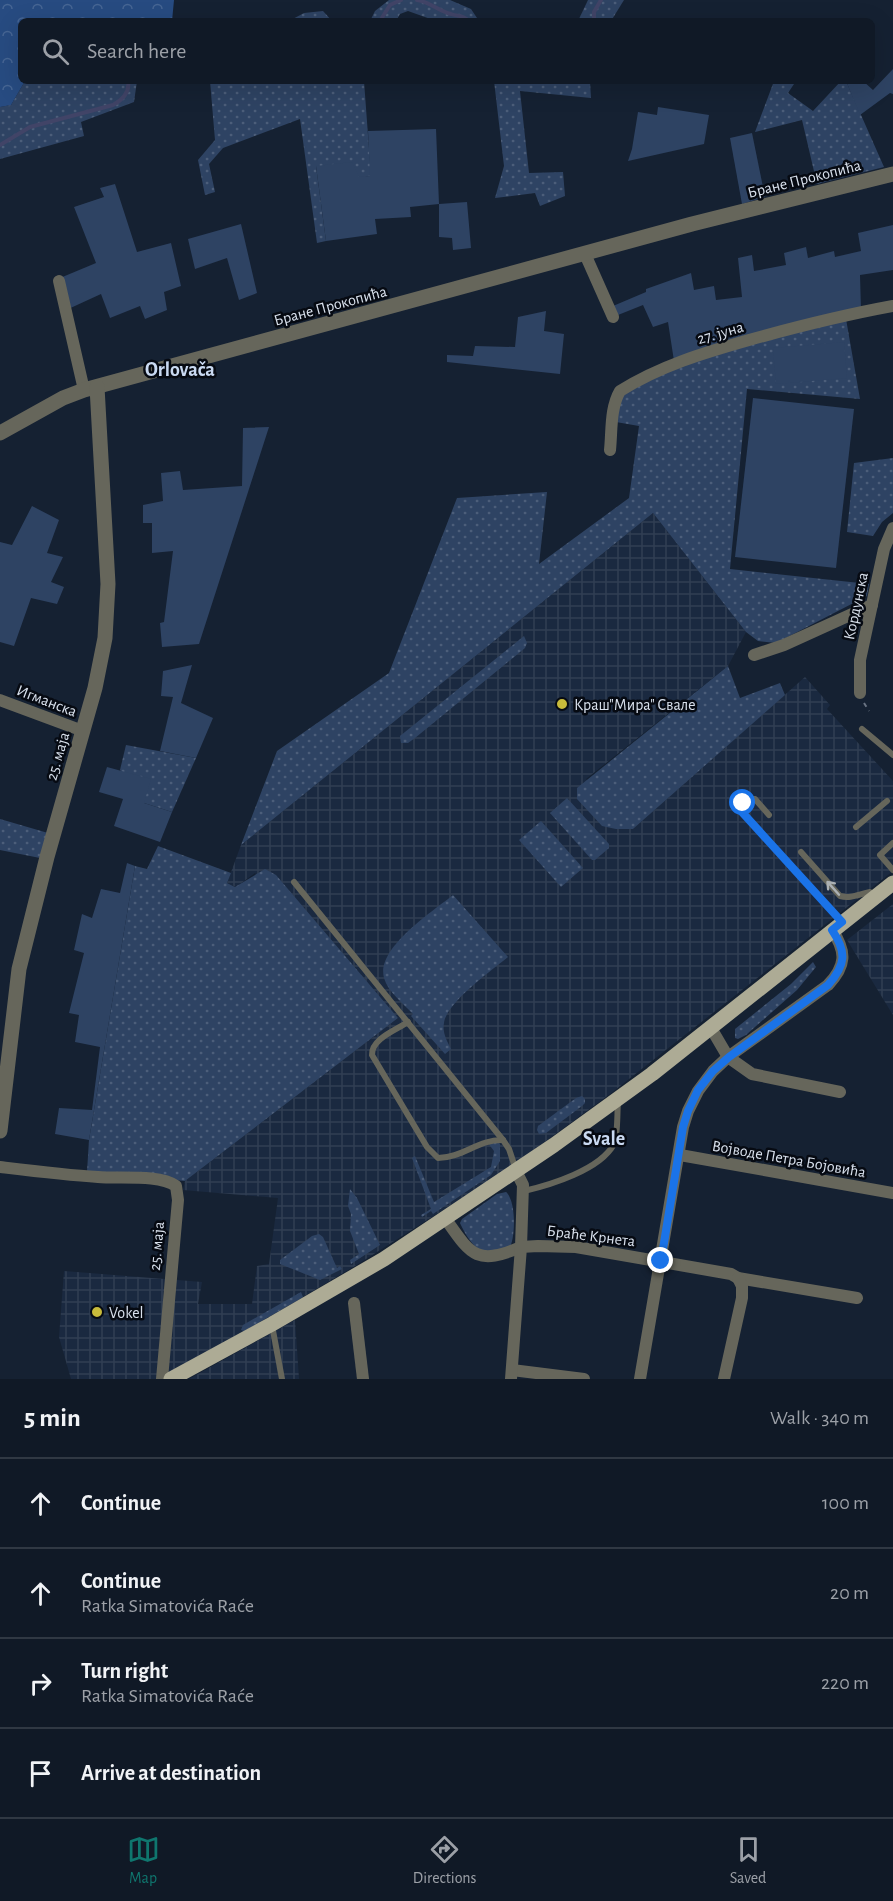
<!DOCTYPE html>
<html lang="en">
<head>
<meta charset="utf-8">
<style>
  :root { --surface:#101926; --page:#19222e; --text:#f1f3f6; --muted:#9ca0a7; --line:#303843; --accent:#0f766e }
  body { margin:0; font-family:"Alegreya Sans",sans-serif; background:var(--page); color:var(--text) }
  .stop { position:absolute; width:18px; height:18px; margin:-14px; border:4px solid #1a73e8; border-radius:50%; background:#fff }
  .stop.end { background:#1a73e8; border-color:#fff; box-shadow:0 2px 6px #0008 }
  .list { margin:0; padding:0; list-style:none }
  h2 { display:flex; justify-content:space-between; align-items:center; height:78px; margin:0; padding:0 24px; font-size:26px }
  h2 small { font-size:20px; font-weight:400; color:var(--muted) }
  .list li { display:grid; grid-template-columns:39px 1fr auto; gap:18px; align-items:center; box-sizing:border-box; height:90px; padding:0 24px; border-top:2px solid var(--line) }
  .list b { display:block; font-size:22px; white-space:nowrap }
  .list p { margin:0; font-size:20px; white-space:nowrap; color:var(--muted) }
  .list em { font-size:20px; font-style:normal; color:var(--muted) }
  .icon { flex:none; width:33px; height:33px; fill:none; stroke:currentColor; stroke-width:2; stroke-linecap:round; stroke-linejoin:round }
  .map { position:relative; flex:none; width:893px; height:1379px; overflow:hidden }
  .search { position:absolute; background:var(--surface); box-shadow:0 6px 24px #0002; left:18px; right:18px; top:18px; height:66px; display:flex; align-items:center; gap:15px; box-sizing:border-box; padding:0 21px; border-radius:9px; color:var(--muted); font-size:22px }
  .sheet { height:438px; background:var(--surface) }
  nav { display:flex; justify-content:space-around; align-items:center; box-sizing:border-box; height:84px; border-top:2px solid var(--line); background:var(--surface); font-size:16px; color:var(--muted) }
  nav a { display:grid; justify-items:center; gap:3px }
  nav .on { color:var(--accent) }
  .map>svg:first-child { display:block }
  .industrial { fill:url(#industrial-grid) }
  .grass { fill:url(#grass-dots) }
  .forest { fill:url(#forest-crowns) }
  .garden { fill:#2e4363 }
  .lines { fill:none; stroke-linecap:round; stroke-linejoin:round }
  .stream { stroke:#414467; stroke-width:4 }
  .path { stroke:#697382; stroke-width:2; stroke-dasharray:4.5 4.5; stroke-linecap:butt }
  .service { stroke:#66665b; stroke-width:6 }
  .minor { stroke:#66665b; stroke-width:12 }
  .tertiary { stroke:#66665b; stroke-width:15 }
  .primary { stroke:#adab95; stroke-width:15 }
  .oneway { stroke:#abb0b3 }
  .route { stroke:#1a73e8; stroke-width:8 }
  .poi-dot { fill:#c8bb3b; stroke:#060a12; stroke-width:2 }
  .labels { text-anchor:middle; stroke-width:5; stroke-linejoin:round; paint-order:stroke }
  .street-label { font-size:16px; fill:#d9e1ed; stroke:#060a12 }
  .poi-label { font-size:16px; fill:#d9e1ed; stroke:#060a12; text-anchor:start }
  .quarter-label { font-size:20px; font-weight:bold; fill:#c9d9f1; stroke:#060a12 }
</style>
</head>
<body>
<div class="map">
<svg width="893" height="1379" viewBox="0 0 893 1379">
  <defs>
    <pattern id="industrial-grid" width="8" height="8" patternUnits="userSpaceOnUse" patternTransform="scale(1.5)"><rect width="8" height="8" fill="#1a2940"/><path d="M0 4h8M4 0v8" fill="none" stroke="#303e53"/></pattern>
    <pattern id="grass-dots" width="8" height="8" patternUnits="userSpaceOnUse" patternTransform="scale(1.5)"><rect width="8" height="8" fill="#2e4363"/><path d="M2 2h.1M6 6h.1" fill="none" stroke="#4c5e7a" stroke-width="1.8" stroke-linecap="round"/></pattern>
    <pattern id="forest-crowns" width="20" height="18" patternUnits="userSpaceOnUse" patternTransform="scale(1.5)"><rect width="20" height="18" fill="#274b81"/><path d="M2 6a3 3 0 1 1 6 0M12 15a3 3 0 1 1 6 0" fill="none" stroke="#466593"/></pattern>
  </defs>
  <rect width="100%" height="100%" fill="#152132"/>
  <g class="industrial">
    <polygon points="653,513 746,632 728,666 586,779 633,829 805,677 830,705 827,709 893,781 893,871 610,1094 509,1168 355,1266 259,1323 156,1379 71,1379 59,1337 64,1271 202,1282 198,1304 252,1304 257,1266 269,1264 278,1198 183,1190 185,1181 398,1018 255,873 236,887 227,883 241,845"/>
    <polygon points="893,904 893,1015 847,940"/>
    <polygon points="295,1320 299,1379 189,1379"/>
  </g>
  <g class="grass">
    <polygon points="389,0 450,0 471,9 479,21 436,21 408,11 400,14 396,21 370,21 375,11"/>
    <polygon points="588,0 624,0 611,21 578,21"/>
    <polygon points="323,11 332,21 289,21 304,13"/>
    <polygon points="25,81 137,81 134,102 81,122 84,136 0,159 0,107 11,105"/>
    <polygon points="210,81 364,81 371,176 359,178 316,166 326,241 317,243 300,119 223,148 209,164 215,192 205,195 198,160 215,140"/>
    <polygon points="494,81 590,81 591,98 520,91 529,173 563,172 565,196 540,206 535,193 495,198 504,166"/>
    <polygon points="774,81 796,81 788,93 813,111 841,81 846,81 884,167 817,184 802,120 755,132"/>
    <polygon points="846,319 860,399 747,389 730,569 869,584 867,596 776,643 758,641 746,632 653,513 241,845 277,751 389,673 457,498 547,492 539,564 629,498 639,426 616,422 620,402 625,391 703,357"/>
    <polygon points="893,458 893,513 882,522 873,536 847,532 854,463"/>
    <polygon points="524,636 527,643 525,648 415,738 408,743 401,743 400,736"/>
    <polygon points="728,666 740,698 780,683 785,695 633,829 616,829 602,826 577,799 577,788"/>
    <polygon points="126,745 196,758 172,812 144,803 120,770"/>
    <polygon points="567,798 609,844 609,848 595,860 592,860 550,813"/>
    <polygon points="0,819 48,833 40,858 0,850"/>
    <polygon points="541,821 583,868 561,887 519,840"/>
    <polygon points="158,846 231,873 227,883 235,887 265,869 276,875 398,1018 185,1181 87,1172 89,1140 135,866 147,869"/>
    <path d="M453 895 508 957C492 970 446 1003 444 1023 442 1032 447 1041 451 1049L445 1054 411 1016 413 1014C404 1004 388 992 384 978 376 948 432 912 453 895Z"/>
    <polygon points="813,962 816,967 797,990 746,1035 738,1039 735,1038 735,1029 791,984"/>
    <polygon points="582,1096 585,1099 585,1103 582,1106 546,1133 539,1134 537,1130 538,1126 576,1098"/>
    <polygon points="495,1139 500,1144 500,1161 491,1175 433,1214 431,1211 422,1217 421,1215 431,1209 412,1158 415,1156 434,1202 491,1167 494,1151 488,1143"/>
    <polygon points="350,1189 357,1198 380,1245 351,1264 350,1260 359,1254 350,1231 351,1214 348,1206"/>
    <path d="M506 1192C516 1200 516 1238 509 1249L483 1253C472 1246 465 1234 460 1223L462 1219 497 1194Z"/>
    <polygon points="319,1234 323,1237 337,1268 340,1266 342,1269 320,1280 280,1264 280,1260 312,1236"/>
    <polygon points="301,1292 303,1297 300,1299 244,1331 241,1330 243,1325"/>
  </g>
  <polygon class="forest" points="0,0 174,0 172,21 21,21 21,81 25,81 11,105 0,107"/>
  <g class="garden">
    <polygon points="893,69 893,94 890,93 860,115 846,81 863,81 873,90"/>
    <polygon points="658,107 709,115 704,144 628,161 632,149 638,112 657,115"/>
    <polygon points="436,129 439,204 467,202 471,248 453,250 452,238 439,237 439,204 410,207 411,217 375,219 377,234 326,241 316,166 352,162 359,177 370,176 368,131"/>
    <polygon points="752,133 765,197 742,204 730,138"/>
    <polygon points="115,184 137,252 171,243 181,286 164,292 167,310 145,319 140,306 110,318 101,294 64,311 60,278 96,263 74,207 104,197 100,188"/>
    <polygon points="241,224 257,293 239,300 227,258 195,269 188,239"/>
    <polygon points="893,225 893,270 860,275 861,310 674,361 668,322 653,327 643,305 618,315 613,306 646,292 646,289 691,273 694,290 714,286 716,300 742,297 738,258 752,255 754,271 786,265 784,253 806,247 808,258 834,251 835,257 861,251 858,233"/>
    <polygon points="546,311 544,331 564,334 560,374 447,362 447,355 473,356 475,346 515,347 518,317"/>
    <polygon points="844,342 847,378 776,384 773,348"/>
    <polygon points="753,398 854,409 836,568 735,557"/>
    <polygon points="269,427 199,644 162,647 160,623 164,622 173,551 152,553 152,523 143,523 143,505 163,501 161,473 180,471 183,490 242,486 243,428"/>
    <polygon points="32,506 59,520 47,553 63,557 51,582 64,587 57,604 31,598 14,646 0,642 0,542 12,545"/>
    <polygon points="192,665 181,703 213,718 196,758 160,751 173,697 161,696 163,671"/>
    <polygon points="107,767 151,779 144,803 172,812 160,842 114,826 123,799 99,792"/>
    <polygon points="127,863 135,866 89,1140 55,1134 59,1108 92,1110 100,1047 75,1042 79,1015 69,1013 84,953 74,950 82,914 92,918 101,889 120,893"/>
  </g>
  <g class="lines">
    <g class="stream">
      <path d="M417 0C430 2 439 11 451 14 459 17 462 14 469 21"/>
      <polyline points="380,21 390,5 401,0"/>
      <polyline points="594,21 594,12 601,0"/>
      <path d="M0 145 30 127 113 105C122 100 130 92 128 81"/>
    </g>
    <polyline class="path" points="864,703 869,711"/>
    <g class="service">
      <polyline points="862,729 893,755"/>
      <polyline points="769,815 755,799 747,801 742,806 741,811 842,922"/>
      <polyline points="856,827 887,801"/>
      <polyline points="893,843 880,855 893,870"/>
      <path d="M801 852 840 896C851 899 859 894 870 892L875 896"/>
      <polyline points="294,882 503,1140 509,1149 516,1170"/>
      <path d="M408 1022C396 1030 371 1039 372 1055L427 1147 438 1158C462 1158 479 1139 503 1140"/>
      <path d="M524 1191C550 1185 600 1170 614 1144 618 1136 617 1113 618 1102"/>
      <polyline points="272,1325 282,1379"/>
    </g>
    <g class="minor">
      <polyline points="585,254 613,317"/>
      <polyline points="59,281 84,390"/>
      <path d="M610 450C612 431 610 408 620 391 660 366 703 353 749 340 796 327 844 315 893 306"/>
      <polyline points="754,655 784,645 872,605"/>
      <polyline points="860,693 860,660 884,549 893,528"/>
      <polyline points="0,700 83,731"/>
      <polyline points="711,1028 728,1057 752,1074 840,1092"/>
      <polyline points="680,1155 893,1193"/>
      <path d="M0 1167C33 1171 65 1175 98 1177 119 1179 159 1174 176 1186L178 1200 162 1379"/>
      <path d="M445 1218C471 1255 476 1266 521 1247L523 1185 516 1171"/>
      <polyline points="354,1303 363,1379"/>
      <polyline points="512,1370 584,1379"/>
      <polyline points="511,1379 521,1247 538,1246 576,1247 731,1274 738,1278 857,1298"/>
      <path d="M640 1379 683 1127 688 1111 698 1091 713 1071 728 1057 828 985C846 966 847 952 832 930"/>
      <polyline points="724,1379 742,1298 742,1286 738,1278"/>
    </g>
    <g class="tertiary">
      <polyline points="0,433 63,398 84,390 692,224 893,174"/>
      <polyline points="0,1131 19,969 47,857 95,688 105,638 108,584 97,387"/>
    </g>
    <polyline class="primary" points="171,1379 272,1324 384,1259 554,1145 652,1074 893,883"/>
  </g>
  <defs><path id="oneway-shaft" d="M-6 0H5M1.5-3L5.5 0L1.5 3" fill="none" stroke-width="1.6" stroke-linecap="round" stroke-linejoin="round" transform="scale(1.5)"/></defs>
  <use class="oneway" href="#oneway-shaft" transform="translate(833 888) rotate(-132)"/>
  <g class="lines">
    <path class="route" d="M661 1261 683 1127 688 1111 698 1090 713 1071 729 1057 828 985C846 965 847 952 832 930L842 922 741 811 743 803"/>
  </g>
  <g class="poi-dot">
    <circle cx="562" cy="704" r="6"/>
    <circle cx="97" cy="1312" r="6"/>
  </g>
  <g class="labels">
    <g class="street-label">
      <text transform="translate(804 178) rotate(-14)" y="6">Бране Прокопића</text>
      <text transform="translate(330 305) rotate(-15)" y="6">Бране Прокопића</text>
      <text transform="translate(720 332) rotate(-16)" y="6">27. јуна</text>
      <text transform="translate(855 606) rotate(-78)" y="6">Кордунска</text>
      <text transform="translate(47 700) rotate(21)" y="6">Игманска</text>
      <text transform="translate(57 756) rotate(-74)" y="6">25. маја</text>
      <text transform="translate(789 1158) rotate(10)" y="6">Војводе Петра Бојовића</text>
      <text transform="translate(591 1235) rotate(7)" y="6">Браће Крнета</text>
      <text transform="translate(156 1246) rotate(-85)" y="6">25. маја</text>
    </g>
    <g class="poi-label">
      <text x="574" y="710">Краш"Мира" Свале</text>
      <text x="109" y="1318">Vokel</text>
    </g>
    <g class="quarter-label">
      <text x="180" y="376">Orlovača</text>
      <text x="604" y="1145">Svale</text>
    </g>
  </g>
</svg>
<div class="stop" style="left:743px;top:803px"></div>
<div class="stop end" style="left:661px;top:1261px"></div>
<div class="search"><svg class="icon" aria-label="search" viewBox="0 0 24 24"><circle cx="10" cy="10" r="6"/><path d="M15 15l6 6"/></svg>Search here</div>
</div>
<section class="sheet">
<h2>5 min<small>Walk · 340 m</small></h2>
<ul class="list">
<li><svg class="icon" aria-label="ahead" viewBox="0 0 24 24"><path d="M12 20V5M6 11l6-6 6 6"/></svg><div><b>Continue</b></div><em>100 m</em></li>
<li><svg class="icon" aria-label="ahead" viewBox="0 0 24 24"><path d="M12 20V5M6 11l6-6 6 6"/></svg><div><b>Continue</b><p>Ratka Simatovića Raće</p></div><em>20 m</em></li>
<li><svg class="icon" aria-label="right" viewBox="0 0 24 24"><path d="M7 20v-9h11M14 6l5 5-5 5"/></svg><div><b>Turn right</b><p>Ratka Simatovića Raće</p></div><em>220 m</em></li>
<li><svg class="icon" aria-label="arrive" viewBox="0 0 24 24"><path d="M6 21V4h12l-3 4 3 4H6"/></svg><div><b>Arrive at destination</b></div></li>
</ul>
</section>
<nav>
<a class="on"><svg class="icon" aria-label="map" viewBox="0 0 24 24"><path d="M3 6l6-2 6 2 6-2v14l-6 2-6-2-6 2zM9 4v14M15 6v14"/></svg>Map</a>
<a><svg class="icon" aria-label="directions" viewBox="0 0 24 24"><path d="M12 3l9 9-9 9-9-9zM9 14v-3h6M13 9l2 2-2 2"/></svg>Directions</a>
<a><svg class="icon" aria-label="saved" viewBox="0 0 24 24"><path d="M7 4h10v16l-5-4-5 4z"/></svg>Saved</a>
</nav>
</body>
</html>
